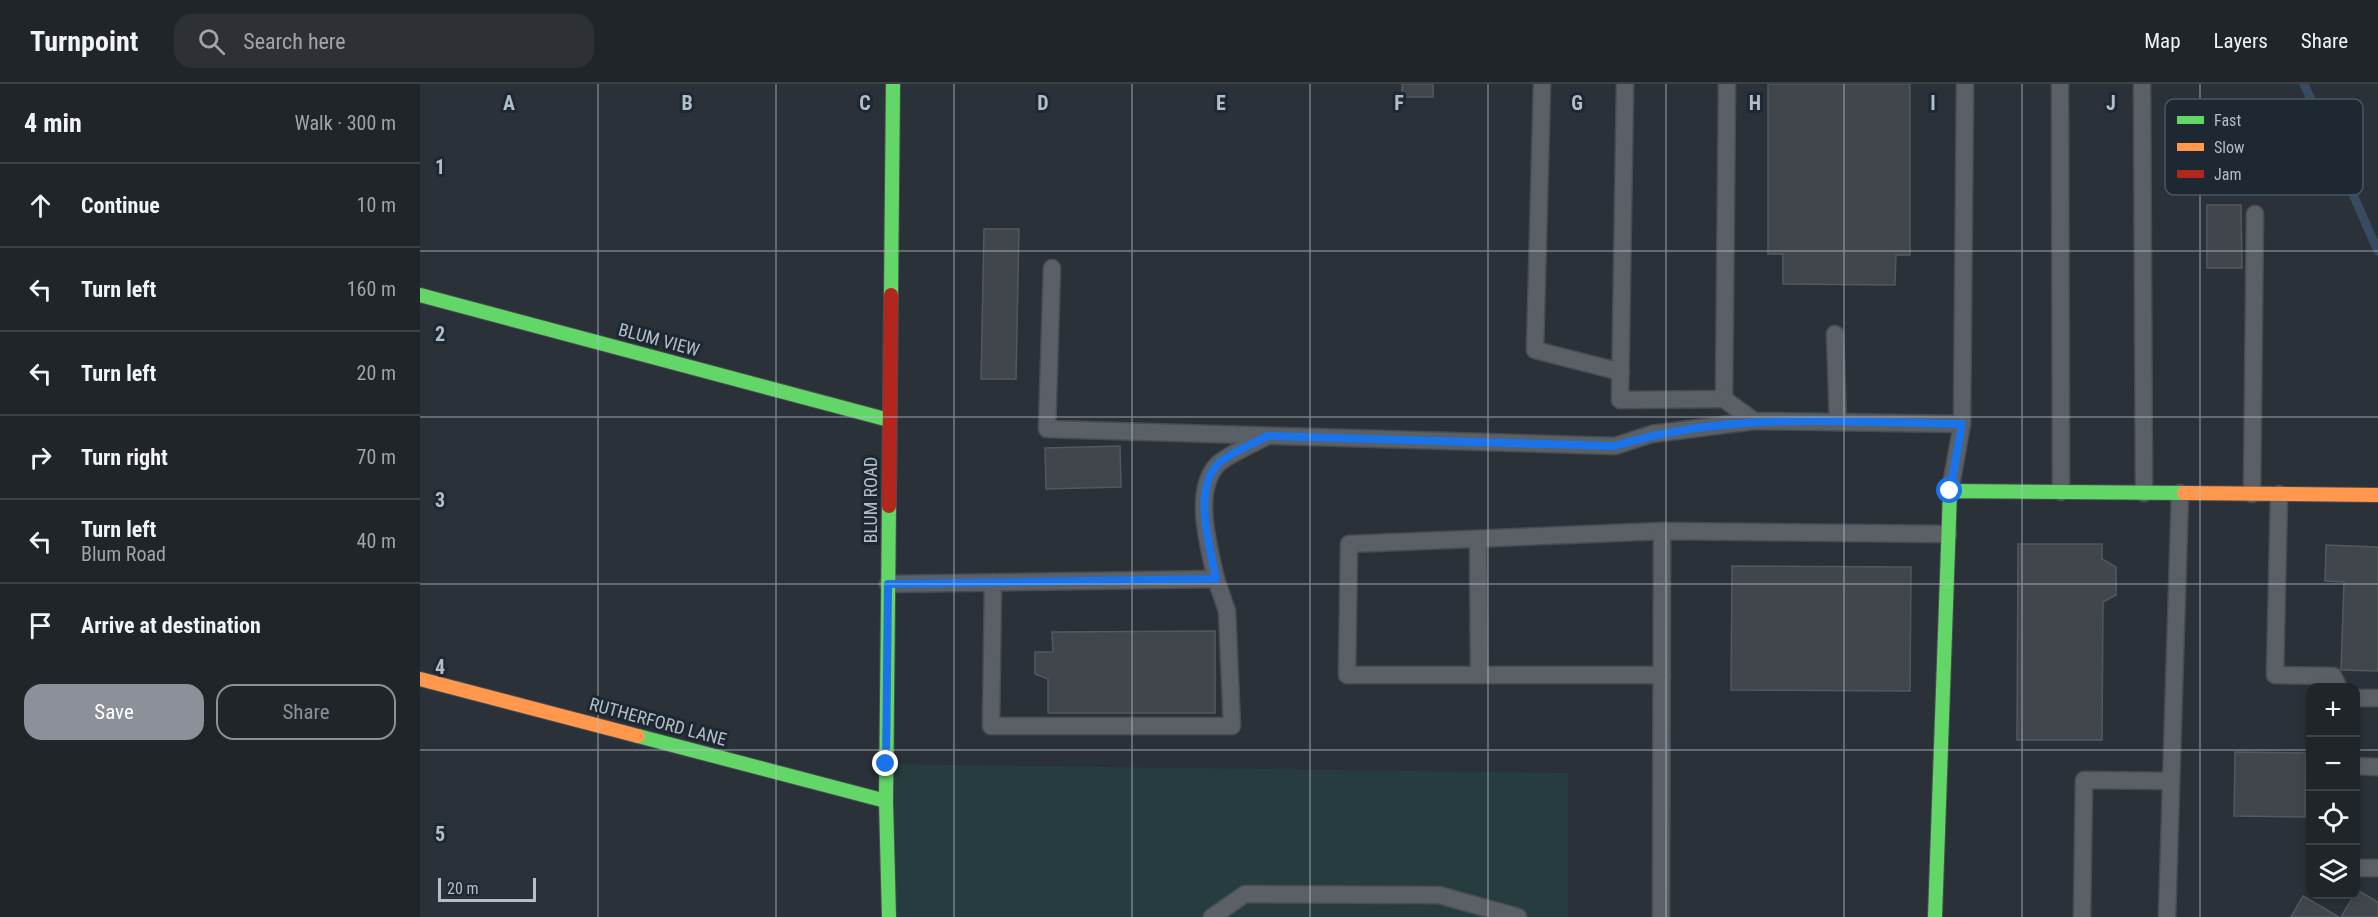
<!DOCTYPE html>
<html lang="en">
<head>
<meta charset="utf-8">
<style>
  :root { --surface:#20252a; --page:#2d3136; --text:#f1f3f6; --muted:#a2a5a8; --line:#3d4247; --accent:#8c9099 }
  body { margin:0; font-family:"Roboto Condensed",sans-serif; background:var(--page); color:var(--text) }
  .controls { position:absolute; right:18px; bottom:18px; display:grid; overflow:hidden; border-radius:12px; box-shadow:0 3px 9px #0003 }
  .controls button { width:54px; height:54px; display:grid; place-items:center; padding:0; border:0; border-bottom:2px solid var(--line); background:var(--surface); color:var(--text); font:30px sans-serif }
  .scale { position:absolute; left:18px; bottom:15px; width:98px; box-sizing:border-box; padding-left:6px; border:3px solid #b4bec9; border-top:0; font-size:16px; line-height:21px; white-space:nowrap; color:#b4bec9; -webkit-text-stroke:4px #1d2833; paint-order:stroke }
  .stop { position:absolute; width:18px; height:18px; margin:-14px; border:4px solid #1a73e8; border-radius:50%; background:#fff }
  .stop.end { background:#1a73e8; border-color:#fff; box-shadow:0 2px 6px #0008 }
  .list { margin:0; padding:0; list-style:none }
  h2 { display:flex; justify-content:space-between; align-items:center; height:78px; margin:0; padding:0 24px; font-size:26px }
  h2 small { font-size:20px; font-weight:400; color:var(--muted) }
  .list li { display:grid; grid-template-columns:39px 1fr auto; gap:18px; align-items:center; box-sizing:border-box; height:84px; padding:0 24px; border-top:2px solid var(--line) }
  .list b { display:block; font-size:22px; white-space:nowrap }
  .list p { margin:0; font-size:20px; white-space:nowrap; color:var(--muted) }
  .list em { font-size:20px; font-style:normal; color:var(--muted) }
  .actions { display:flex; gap:12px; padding:18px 24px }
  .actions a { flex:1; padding:14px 0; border:2px solid var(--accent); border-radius:18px; text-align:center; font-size:21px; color:var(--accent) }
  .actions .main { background:var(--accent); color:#fff }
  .icon { flex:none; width:33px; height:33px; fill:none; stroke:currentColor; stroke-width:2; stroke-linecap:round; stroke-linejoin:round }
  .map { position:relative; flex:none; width:1958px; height:833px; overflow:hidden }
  header { display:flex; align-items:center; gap:36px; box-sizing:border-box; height:84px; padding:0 30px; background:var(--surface); border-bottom:2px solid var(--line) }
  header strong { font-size:28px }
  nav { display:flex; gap:33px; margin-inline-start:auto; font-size:21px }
  .search { width:420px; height:54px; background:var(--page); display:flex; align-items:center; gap:15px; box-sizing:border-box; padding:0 21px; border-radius:18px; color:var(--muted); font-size:22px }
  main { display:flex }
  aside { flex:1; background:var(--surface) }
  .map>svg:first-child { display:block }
  .green { fill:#273c3e }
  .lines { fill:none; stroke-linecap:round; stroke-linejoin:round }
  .stream { stroke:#374b61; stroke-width:9 }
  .building { fill:#41464d; stroke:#52585f; stroke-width:1.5 }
  .lane-casing { stroke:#484d53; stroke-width:19 }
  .fast-casing { stroke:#484d53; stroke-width:16 }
  .slow-casing { stroke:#484d53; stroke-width:16 }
  .jam-casing { stroke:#484d53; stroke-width:16 }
  .lane { stroke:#5a6066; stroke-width:16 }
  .fast { stroke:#63d668; stroke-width:14 }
  .slow { stroke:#ff974d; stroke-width:14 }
  .jam { stroke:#b3261e; stroke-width:14 }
  .route { stroke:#1a73e8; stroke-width:8 }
  .grid { fill:none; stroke:#b4bec9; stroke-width:1.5; stroke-opacity:0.55 }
  .labels { text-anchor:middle; stroke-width:6; stroke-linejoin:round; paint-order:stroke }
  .street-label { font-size:18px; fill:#b4bec9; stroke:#1d2833 }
  .key { fill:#1d2833; stroke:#4a5560; stroke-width:1.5 }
  .key-label { font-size:16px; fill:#b4bec9 }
  .grid-label { font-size:20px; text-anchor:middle; font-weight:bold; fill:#b4bec9; stroke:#1d2833; stroke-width:6; stroke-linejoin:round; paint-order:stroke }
</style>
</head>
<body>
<header>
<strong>Turnpoint</strong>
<div class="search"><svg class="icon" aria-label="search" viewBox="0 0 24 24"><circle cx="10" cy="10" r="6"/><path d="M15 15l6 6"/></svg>Search here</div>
<nav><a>Map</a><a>Layers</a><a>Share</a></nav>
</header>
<main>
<aside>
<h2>4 min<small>Walk · 300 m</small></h2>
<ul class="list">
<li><svg class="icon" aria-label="ahead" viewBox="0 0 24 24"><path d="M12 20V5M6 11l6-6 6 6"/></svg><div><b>Continue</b></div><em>10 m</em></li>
<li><svg class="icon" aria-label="left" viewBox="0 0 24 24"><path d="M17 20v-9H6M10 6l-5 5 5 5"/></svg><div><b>Turn left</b></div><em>160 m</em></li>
<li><svg class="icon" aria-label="left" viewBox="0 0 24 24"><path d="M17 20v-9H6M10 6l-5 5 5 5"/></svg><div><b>Turn left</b></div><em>20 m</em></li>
<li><svg class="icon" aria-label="right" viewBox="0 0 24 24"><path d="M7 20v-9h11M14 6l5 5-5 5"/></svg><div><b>Turn right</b></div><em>70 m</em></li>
<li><svg class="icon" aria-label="left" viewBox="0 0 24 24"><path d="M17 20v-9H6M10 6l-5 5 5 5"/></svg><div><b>Turn left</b><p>Blum Road</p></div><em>40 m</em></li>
<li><svg class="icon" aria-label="arrive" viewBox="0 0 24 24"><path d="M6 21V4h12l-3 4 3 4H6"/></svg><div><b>Arrive at destination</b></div></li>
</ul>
<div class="actions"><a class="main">Save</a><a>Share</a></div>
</aside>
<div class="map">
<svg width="1958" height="833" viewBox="0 0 1958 833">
  <rect width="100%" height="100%" fill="#2a3138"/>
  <polygon class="green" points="466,680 1148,689 1148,833 469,833"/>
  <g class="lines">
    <polyline class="stream" points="1884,0 1958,167"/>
  </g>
  <g class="building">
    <rect x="982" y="0" width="31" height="13"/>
    <polygon points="1348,0 1490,0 1490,171 1476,171 1475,201 1363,200 1363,170 1348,170"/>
    <polygon points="1787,121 1821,121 1822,184 1787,184"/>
    <polygon points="564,145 599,145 596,295 561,295"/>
    <polygon points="700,362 701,403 626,405 625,364"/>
    <polygon points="1598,460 1682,460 1682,475 1696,483 1696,511 1683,518 1682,656 1597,656"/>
    <polygon points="1906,461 1958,463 1958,587 1921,586 1924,498 1905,497"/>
    <polygon points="1312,482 1491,483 1490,607 1311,606"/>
    <polygon points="795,547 795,629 628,629 628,595 615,590 615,568 633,568 632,548"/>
    <polygon points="1815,668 1886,669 1885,733 1814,732"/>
    <polygon points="1937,806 1958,818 1958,833 1921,833"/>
    <polygon points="1883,812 1919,833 1871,833"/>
  </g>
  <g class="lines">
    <g class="lane-casing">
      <g id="lane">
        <polyline points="1122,0 1115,266 1201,288"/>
        <polyline points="1205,0 1200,316 1304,315 1307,0"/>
        <polyline points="1640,0 1641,408"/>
        <polyline points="1722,0 1724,409"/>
        <polyline points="632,184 627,345 1195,362 1232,350 1334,337"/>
        <polyline points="1415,250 1418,338"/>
        <polyline points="1304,315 1334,337 1542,340 1530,407"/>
        <polyline points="1542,340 1545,0"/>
        <polyline points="1832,410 1835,130"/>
        <polyline points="1859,410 1855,591 1913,592 1919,604"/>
        <polyline points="1058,455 1059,591"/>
        <path d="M796 495C789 463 772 406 798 380 807 371 835 359 847 352"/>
        <polyline points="468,500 796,495 807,527 812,642 571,642 573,498"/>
        <polyline points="1242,591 927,591 929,460 1242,447"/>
        <polyline points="1936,614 1958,614"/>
        <polyline points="1936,682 1958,683"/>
        <polyline points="1936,784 1958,784"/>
        <polyline points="792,833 825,810 1019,811 1098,833"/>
        <polyline points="1241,833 1242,447 1528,450"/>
        <polyline points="1662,833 1664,696 1751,697"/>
        <polyline points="1747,833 1760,409"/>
      </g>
    </g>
    <g class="fast-casing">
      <g id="fast">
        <polyline points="0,211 469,336"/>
        <polyline points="471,211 473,0"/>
        <polyline points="469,422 466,717 469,833"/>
        <polyline points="218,652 466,717"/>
        <polyline points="1515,833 1530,407 1764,409"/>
      </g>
    </g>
    <g class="slow-casing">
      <g id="slow">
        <polyline points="1764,409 1958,411"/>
        <polyline points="0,595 218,652"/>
      </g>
    </g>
    <g class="jam-casing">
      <polyline id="jam" points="469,422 471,211"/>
    </g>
    <use href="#lane" class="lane"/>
    <use href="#fast" class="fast"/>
    <use href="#slow" class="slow"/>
    <use href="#jam" class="jam"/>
  </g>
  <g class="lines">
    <path class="route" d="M466 680 468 500 796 495C790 464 772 404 799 379 808 370 835 359 847 352L1195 362C1306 327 1427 338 1542 340L1530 407"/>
  </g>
  <path class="grid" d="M178 0V833M356 0V833M534 0V833M712 0V833M890 0V833M1068 0V833M1246 0V833M1424 0V833M1602 0V833M1780 0V833M0 167H1958M0 333H1958M0 500H1958M0 666H1890M1936 666H1958"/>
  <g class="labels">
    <g class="street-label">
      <text transform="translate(239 256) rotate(15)" y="6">BLUM VIEW</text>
      <text transform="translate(451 416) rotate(-90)" y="6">BLUM ROAD</text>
      <text transform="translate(238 638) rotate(15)" y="6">RUTHERFORD LANE</text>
    </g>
  </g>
  <rect x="1745" y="15" width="198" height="96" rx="9" class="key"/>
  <rect x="1757" y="32" width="27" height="8" fill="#63d668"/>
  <rect x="1757" y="59" width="27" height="8" fill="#ff974d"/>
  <rect x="1757" y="86" width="27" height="8" fill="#b3261e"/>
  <g class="key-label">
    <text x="1794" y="42">Fast</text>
    <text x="1794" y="69">Slow</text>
    <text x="1794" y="96">Jam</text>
  </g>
  <g class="grid-label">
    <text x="89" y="26">A</text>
    <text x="267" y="26">B</text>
    <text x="445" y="26">C</text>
    <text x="623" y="26">D</text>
    <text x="801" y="26">E</text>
    <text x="979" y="26">F</text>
    <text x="1157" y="26">G</text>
    <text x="1335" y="26">H</text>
    <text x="1513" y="26">I</text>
    <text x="1691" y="26">J</text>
    <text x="20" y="90">1</text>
    <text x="20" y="257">2</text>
    <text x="20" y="423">3</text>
    <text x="20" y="590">4</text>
    <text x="20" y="757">5</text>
  </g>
</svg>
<div class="controls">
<button>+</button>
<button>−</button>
<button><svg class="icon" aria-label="locate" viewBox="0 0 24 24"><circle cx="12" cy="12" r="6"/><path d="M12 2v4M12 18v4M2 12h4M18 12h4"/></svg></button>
<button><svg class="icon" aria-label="layers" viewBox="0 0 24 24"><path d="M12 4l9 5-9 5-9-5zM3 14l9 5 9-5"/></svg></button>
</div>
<div class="scale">20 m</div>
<div class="stop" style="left:1530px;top:407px"></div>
<div class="stop end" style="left:466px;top:680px"></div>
</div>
</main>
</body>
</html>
